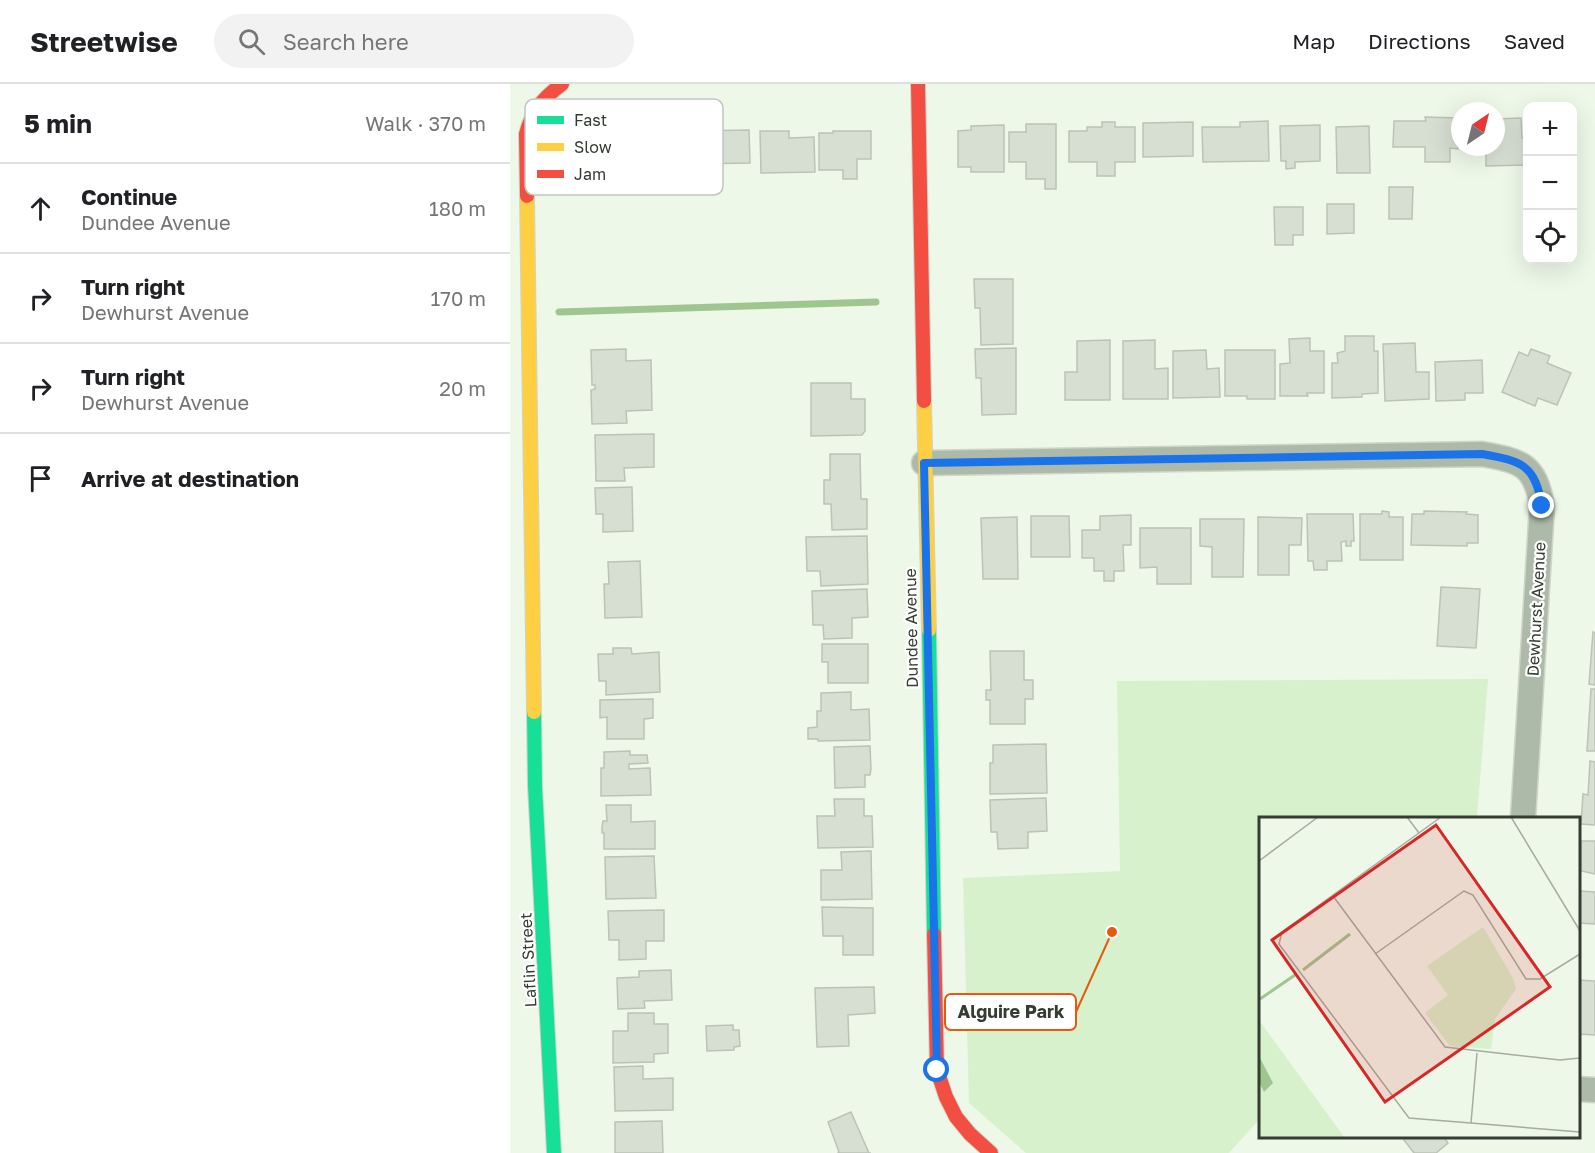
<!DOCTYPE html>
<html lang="en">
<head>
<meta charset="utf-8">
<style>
  :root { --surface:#fff; --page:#f2f2f2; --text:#202124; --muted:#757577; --line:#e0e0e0 }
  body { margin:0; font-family:"Golos Text",sans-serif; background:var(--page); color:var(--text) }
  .controls { position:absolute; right:18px; top:18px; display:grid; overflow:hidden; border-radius:12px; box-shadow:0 6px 24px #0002 }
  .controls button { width:54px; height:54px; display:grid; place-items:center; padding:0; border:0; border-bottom:2px solid var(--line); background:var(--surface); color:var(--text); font:30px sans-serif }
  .compass { position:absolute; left:941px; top:18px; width:54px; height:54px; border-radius:50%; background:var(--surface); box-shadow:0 6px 24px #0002; rotate:35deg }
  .stop { position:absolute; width:18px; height:18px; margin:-14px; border:4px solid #1a73e8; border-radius:50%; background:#fff }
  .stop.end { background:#1a73e8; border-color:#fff; box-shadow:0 2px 6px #0008 }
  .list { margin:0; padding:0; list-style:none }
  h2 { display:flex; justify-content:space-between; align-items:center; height:78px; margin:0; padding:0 24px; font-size:26px }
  h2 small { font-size:20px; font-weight:400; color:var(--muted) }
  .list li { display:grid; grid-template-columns:39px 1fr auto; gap:18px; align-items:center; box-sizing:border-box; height:90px; padding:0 24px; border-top:2px solid var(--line) }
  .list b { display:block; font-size:22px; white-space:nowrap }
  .list p { margin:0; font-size:20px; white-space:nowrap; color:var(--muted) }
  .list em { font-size:20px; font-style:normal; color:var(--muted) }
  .icon { flex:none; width:33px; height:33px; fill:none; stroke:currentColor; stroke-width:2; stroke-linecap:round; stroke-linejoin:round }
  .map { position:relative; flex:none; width:1085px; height:1069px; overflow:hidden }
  header { display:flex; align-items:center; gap:36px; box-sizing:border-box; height:84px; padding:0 30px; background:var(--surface); border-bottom:2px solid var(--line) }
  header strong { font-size:28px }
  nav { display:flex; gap:33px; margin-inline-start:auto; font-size:21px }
  .search { width:420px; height:54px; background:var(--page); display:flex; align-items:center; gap:15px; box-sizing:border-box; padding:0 21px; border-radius:33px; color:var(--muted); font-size:22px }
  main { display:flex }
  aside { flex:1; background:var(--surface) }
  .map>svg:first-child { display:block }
  .green { fill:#d6f1cb }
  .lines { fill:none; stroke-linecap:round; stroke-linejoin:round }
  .stream { stroke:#a0c68f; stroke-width:7 }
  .building { fill:#d7dfd3; stroke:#bbc3b7; stroke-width:1.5 }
  .street-casing { stroke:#ced5ca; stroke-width:27 }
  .fast-casing { stroke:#ced5ca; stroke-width:16 }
  .slow-casing { stroke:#ced5ca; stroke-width:16 }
  .jam-casing { stroke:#ced5ca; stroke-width:16 }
  .street { stroke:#aebaa9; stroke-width:24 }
  .fast { stroke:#16e098; stroke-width:14 }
  .slow { stroke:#ffcf43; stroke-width:14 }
  .jam { stroke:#f24e42; stroke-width:14 }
  .route { stroke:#1a73e8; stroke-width:8 }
  .labels { text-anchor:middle; stroke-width:4.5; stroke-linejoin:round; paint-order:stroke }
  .street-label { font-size:16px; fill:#353c32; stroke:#fff }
  .inset-river { fill:none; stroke:#a0c68f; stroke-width:3 }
  .inset-road { fill:none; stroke:#a4ada0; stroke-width:1.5 }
  .view { fill:#d62828; fill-opacity:0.15; stroke:#d62828; stroke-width:3 }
  .inset-edge { fill:none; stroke:#353c32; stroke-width:3 }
  .key { fill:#fff; stroke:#c2c4c2; stroke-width:1.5 }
  .key-label { font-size:16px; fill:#353c32 }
  .leader { fill:none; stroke:#e8590c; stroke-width:2 }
  .callout-dot { fill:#e8590c; stroke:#fff; stroke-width:2 }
  .callout { fill:#fff; stroke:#e8590c; stroke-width:2 }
  .callout-label { font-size:18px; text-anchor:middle; font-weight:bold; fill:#353c32 }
</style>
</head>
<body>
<header>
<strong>Streetwise</strong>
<div class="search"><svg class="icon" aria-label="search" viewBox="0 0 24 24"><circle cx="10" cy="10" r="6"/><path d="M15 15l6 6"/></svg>Search here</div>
<nav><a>Map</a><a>Directions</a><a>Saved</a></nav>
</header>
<main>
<aside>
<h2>5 min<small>Walk · 370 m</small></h2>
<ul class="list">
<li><svg class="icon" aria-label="ahead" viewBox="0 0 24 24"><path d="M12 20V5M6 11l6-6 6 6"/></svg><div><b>Continue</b><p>Dundee Avenue</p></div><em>180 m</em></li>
<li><svg class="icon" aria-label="right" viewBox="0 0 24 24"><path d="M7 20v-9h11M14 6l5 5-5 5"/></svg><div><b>Turn right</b><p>Dewhurst Avenue</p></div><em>170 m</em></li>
<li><svg class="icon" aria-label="right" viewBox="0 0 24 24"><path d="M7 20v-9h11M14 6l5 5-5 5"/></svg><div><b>Turn right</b><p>Dewhurst Avenue</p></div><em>20 m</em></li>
<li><svg class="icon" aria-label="arrive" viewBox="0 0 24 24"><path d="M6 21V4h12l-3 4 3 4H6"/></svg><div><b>Arrive at destination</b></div></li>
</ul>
</aside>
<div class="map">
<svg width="1085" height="1069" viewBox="0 0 1085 1069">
  <rect width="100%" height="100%" fill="#eef8e9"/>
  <polygon class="green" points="978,595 967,734 750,734 750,1037 746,1039 719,1069 516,1069 459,1019 453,794 610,787 607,597"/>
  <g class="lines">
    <polyline class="stream" points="49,228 366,218"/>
  </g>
  <g class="building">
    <polygon points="915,33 949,34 948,65 940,64 940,78 915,78 915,63 883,63 884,37 916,37"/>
    <polygon points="1011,34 1012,54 1017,54 1017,81 976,82 976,63 986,63 986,35"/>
    <rect x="1062" y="35" width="3" height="47"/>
    <polygon points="758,37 759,77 693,78 692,43 730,43 730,38"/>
    <polygon points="592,38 605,38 605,43 625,43 625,78 605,78 605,92 587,92 587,78 559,78 559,47 577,47 577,43 592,43"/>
    <polygon points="683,38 683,72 633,73 633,39"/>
    <polygon points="516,40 546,40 546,105 535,105 535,95 516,95 516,78 499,78 499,48 516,48"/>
    <polygon points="494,41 494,88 461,88 461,83 448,83 448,47 461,46 461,42"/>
    <polygon points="810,41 810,77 785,78 785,84 776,85 776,77 771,77 770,42"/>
    <polygon points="859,42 860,89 827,89 826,43"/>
    <polygon points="239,46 240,79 186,80 186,77 183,76 182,49 186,50 186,47"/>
    <polygon points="250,47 279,47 279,54 304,53 305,88 251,89"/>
    <polygon points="323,47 361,47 361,75 347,75 347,95 333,95 333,86 309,86 309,49 323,49"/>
    <polygon points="879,103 903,103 902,135 879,135"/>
    <polygon points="817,120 844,120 844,149 817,150"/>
    <polygon points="764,123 793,123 793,151 783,151 783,161 765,161"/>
    <polygon points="464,195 503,195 503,260 471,261 470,224 465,224"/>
    <polygon points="835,252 864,252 864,267 868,267 868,309 852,310 852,313 822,314 822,279 828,279 827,269 835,267"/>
    <polygon points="800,254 800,267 814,267 814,309 797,309 798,312 770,312 770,280 780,279 779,255"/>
    <polygon points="600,256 600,316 555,316 555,288 567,288 567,257"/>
    <polygon points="645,256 645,285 658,284 658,315 613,315 613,257"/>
    <polygon points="905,259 906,288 919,288 919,315 875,317 873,260"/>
    <polygon points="506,264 506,330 472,331 471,294 466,294 465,265"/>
    <polygon points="116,265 116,277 141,276 142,326 116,327 117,339 82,340 81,306 85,305 85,301 82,301 81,266"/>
    <polygon points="1021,265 1040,272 1037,279 1061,289 1047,321 1028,314 1025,322 992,308 1009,268 1018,272"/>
    <polygon points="696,266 697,285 709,284 710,313 663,314 663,267"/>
    <polygon points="715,266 765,266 765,315 737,315 737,312 715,312"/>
    <polygon points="972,276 973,309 955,309 955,316 926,317 925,278"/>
    <polygon points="301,299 341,299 341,315 355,315 355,347 352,351 301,352"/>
    <polygon points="144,350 144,383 114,384 115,397 86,397 85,351"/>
    <polygon points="320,370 350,370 351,415 357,415 357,445 322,446 321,420 314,420 314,396 320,396"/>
    <polygon points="122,403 123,447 93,448 93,430 86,430 85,404"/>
    <polygon points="872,427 879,428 879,433 893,433 893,476 850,476 850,430 872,430"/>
    <polygon points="914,427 957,428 956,430 968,431 968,459 957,459 957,462 901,461 902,430 914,430"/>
    <polygon points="797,430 843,430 844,457 841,457 841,462 836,462 836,457 831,458 832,477 817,477 817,486 804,486 803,477 798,477"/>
    <polygon points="621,431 621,461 613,461 614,487 604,487 604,497 594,497 594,487 584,487 584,474 572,474 572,446 590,446 590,432"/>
    <polygon points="521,432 559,432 560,473 521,473"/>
    <polygon points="507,433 508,495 473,495 471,434"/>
    <polygon points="748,433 792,434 791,461 779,461 779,491 748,491"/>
    <polygon points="690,435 734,435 733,493 702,493 702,463 690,462"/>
    <polygon points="630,444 681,444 681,500 647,500 647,483 630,484"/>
    <polygon points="357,452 358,500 311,502 310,487 297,487 296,453"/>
    <polygon points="130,477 132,533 95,534 94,500 99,500 98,478"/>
    <polygon points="931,503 970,505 966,564 927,562"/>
    <polygon points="357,505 358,533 342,534 342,554 314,555 313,541 303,541 302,507"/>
    <polygon points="1083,548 1085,549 1085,601 1079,600"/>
    <polygon points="312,560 358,560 358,599 318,599 318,578 312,578"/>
    <polygon points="103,564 121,564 122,570 149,568 150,608 96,611 96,597 89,597 88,570 103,570"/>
    <polygon points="480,567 514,567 514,596 523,596 523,615 515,615 515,640 480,640 480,616 476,616 476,606 481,606"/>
    <polygon points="1081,605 1085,605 1085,667 1077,667"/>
    <polygon points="341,608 341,626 359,625 360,656 308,657 308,655 298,655 298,644 307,643 307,627 311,627 311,609"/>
    <polygon points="143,615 143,634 134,635 134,655 97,655 97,633 90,634 90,616"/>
    <polygon points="536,660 537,709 480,710 480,679 483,679 483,661"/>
    <polygon points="360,662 361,685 360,691 355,691 355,703 325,704 324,663"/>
    <polygon points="120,667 120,671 137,671 138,679 119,680 119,685 140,684 141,711 91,712 91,684 94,684 94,668"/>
    <polygon points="1080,677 1085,678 1085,741 1071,740 1073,710 1078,711"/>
    <polygon points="536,714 537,747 518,748 518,764 488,765 487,748 481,748 480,716"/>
    <polygon points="324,715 354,715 354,732 362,732 363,763 308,764 307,732 325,732"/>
    <polygon points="96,721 121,721 121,738 145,737 145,765 94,765 94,749 92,749 92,743 93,737 97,737"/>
    <polygon points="1071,757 1085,757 1085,790 1071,787"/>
    <polygon points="361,767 362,815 311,816 311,786 332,786 331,768"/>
    <polygon points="144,772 146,814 96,815 95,773"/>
    <polygon points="1069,807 1085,808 1085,840 1068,839"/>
    <polygon points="312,823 363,824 363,871 333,871 333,852 313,852"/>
    <polygon points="154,826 154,857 136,857 136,875 109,876 109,856 99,856 98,827"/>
    <polygon points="161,886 162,916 134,917 135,924 108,925 107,894 129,893 129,887"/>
    <polygon points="1068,896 1085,897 1085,951 1068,950"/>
    <polygon points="364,903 365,929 338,931 339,962 307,963 305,904"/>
    <polygon points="118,929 144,929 144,940 158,940 158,969 144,970 144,978 103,979 103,947 118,947"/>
    <polygon points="223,941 223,946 229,946 230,962 224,963 224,966 197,967 196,942"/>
    <polygon points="133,982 133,995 163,994 163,1026 105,1027 104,983"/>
    <polygon points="341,1028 359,1069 361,1069 328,1069 329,1068 318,1038"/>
    <polygon points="152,1037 153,1069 105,1069 105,1038"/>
    <polygon points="891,1052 933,1052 938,1059 926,1069 904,1069"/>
  </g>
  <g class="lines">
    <g class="street-casing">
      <g id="street">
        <path d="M414 379 972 370C1011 377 1025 380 1032 422L1013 734"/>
        <polyline points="1068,1005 1085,1006"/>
      </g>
    </g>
    <g class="fast-casing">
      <g id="fast">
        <polyline points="419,546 424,850"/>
        <polyline points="24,628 25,702 44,1069"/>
      </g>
    </g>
    <g class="slow-casing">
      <g id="slow">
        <polyline points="17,112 24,628"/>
        <polyline points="414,317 419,546"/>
      </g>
    </g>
    <g class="jam-casing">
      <g id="jam">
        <polyline points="408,0 414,317"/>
        <path d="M17 112 16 50C22 27 33 14 52 0"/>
        <polyline points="424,850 427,986 436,1013 446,1033 460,1050 481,1069"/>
      </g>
    </g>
    <use href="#street" class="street"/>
    <use href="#fast" class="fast"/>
    <use href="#slow" class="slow"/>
    <use href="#jam" class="jam"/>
  </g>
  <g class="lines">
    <path class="route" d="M427 986 414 379 972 370C1011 377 1025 380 1032 422"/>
  </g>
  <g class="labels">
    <g class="street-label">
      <text transform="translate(1026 525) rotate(-87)" y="6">Dewhurst Avenue</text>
      <text transform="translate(401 544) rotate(-91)" y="6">Dundee Avenue</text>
      <text transform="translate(18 876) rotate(-93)" y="6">Laflin Street</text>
    </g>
  </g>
  <g transform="translate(749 733)">
    <rect width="321" height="321" fill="#eef8e9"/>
    <path d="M224 110 254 161 257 172 236 202 232 232 191 229 166 196 189 178 168 149ZM0 203 37 254 86 321H0Z" fill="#d6f1cb"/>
    <path d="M0 239 14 266 5 275 0 265Z" fill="#a0c68f"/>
    <path class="inset-river" d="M44 153 91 117M1 182 36 158"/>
    <path class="inset-road" d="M148 0 160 16M182 0 23 115 20 127 150 301 321 315M252 0 321 114M0 44 59 0M74 79 186 230 301 243 321 241M116 137 205 74 214 78 267 162H281L321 137M212 306 218 236"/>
    <path class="view" d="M177 8 291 170 126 285 13 123Z"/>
    <rect width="321" height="321" class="inset-edge"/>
  </g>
  <rect x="15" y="15" width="198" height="96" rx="9" class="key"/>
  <rect x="27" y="32" width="27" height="8" fill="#16e098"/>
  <rect x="27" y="59" width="27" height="8" fill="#ffcf43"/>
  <rect x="27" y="86" width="27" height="8" fill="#f24e42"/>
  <g class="key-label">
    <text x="64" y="42">Fast</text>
    <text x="64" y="69">Slow</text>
    <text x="64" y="96">Jam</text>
  </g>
  <path class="leader" d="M602 848L566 928"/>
  <circle class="callout-dot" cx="602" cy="848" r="6"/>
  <rect class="callout" x="435" y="910" width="131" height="36" rx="6"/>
  <g class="callout-label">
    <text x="501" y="934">Alguire Park</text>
  </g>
</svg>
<div class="controls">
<button>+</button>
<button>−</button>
<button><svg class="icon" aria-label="locate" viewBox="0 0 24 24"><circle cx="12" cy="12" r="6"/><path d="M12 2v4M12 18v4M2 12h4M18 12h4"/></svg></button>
</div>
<svg class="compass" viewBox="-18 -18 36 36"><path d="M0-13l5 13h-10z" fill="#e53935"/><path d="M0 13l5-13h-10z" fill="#757577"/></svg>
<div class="stop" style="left:427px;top:986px"></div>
<div class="stop end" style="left:1032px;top:422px"></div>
</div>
</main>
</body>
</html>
